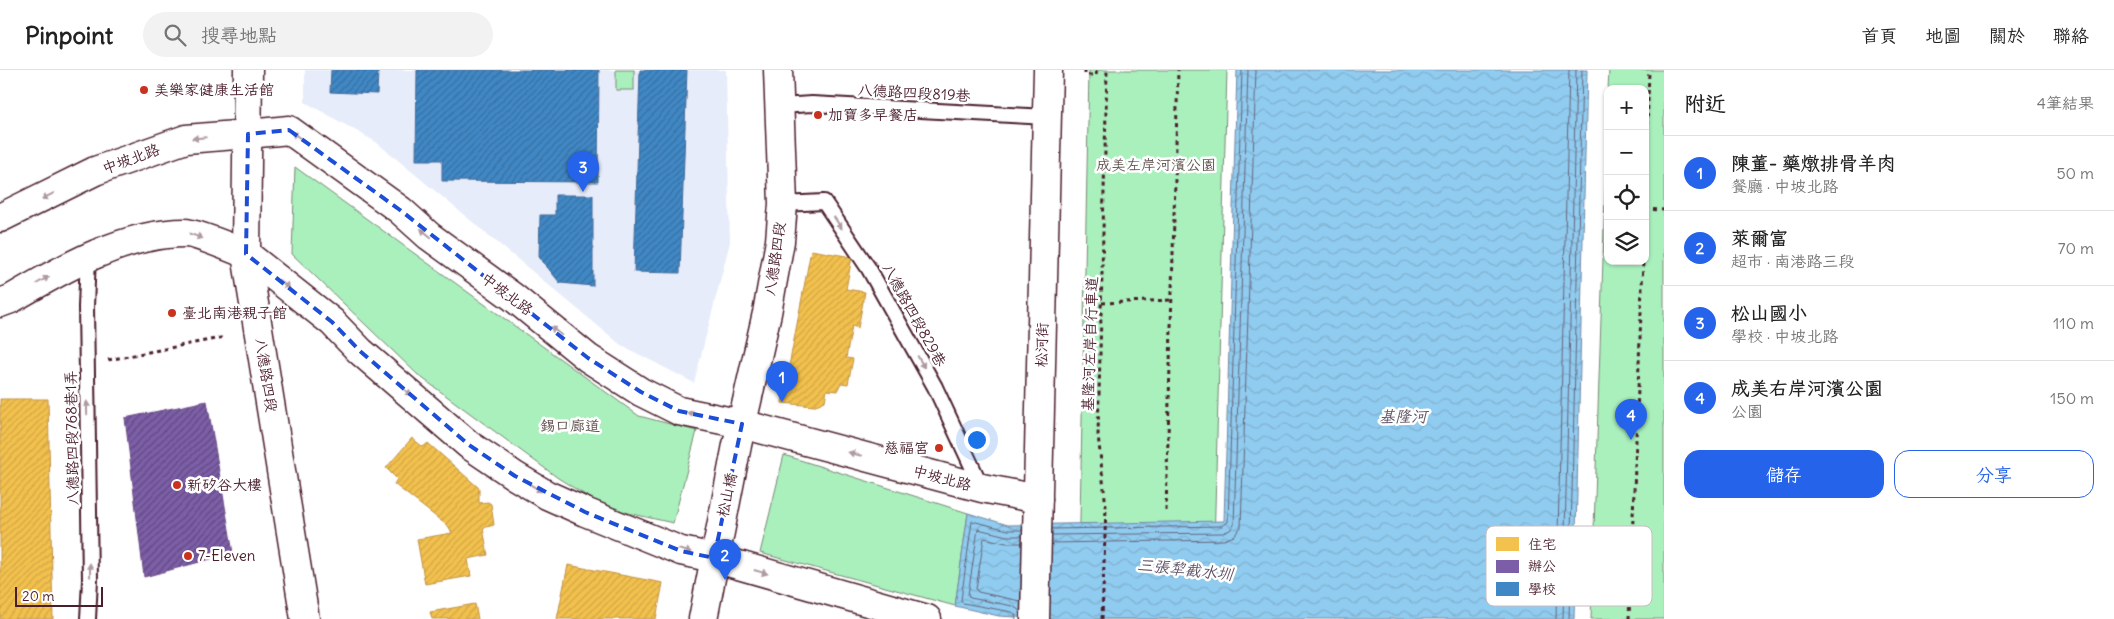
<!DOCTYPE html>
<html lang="zh-TW">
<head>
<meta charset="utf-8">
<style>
  :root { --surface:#fff; --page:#f2f2f2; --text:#222; --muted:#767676; --line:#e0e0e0; --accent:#2563eb }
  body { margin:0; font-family:Delius,"LXGW WenKai TC",sans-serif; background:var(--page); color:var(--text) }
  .controls { position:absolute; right:15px; top:15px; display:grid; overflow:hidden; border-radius:10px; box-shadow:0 1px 4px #0004 }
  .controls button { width:45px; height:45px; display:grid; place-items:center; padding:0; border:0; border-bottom:1px solid var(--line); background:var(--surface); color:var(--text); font:25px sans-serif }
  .scale { position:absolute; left:15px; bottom:12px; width:88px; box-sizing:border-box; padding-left:5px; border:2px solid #4a1f2b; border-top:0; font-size:14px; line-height:18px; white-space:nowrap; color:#4a1f2b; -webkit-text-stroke:4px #fff; paint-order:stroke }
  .you { position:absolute; left:976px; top:369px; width:18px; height:18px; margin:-12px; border:4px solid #fff; border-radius:50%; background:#1a73e8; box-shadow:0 0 0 8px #1a73e833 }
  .badge { display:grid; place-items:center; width:32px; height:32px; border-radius:50%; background:var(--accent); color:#fff; font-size:16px; font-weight:700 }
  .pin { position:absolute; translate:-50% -41px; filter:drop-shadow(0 1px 2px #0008) }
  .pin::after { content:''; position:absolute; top:26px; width:18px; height:15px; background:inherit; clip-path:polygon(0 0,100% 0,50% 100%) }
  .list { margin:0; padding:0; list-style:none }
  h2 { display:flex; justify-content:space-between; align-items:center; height:65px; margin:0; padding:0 20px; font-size:21px }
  h2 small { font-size:16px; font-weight:400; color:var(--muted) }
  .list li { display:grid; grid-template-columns:32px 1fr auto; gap:15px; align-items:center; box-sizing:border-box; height:75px; padding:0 20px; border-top:1px solid var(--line) }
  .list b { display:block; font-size:19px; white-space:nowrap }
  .list p { margin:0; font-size:16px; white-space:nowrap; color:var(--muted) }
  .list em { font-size:16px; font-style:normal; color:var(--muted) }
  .actions { display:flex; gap:10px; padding:15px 20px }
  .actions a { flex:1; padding:11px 0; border:1px solid var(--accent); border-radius:15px; text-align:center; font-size:18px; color:var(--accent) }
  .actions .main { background:var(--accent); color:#fff }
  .icon { flex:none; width:28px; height:28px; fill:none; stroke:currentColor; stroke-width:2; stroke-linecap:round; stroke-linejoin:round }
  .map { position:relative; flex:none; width:1664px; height:549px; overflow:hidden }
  header { display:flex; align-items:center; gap:30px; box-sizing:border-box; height:70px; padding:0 25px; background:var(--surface); border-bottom:1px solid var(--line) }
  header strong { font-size:24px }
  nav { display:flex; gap:28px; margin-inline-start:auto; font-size:18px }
  .search { width:350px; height:45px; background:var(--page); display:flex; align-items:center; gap:12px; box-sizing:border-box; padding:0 18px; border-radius:28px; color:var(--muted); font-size:19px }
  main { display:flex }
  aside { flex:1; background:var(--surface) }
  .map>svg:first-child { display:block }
  .built { fill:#e7ecfa }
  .park { fill:#a9f0bd; stroke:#7a8874 }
  .water { fill:url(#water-waves); stroke:#7487a1 }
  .homes { fill:url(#homes-hatch); stroke:#c09044 }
  .offices { fill:url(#offices-hatch); stroke:#6c4b82 }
  .schools { fill:url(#schools-hatch); stroke:#426897 }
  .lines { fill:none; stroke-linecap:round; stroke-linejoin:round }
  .shore { stroke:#66647a; stroke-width:1 }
  .lane-casing { stroke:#4a1f2b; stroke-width:18 }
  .street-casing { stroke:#4a1f2b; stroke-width:31 }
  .secondary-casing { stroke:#4a1f2b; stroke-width:31 }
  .path { stroke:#4a1f2b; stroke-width:3; stroke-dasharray:4 4; stroke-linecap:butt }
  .lane { stroke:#fff; stroke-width:14 }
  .street { stroke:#fff; stroke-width:28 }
  .secondary { stroke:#fff; stroke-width:28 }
  .oneway { fill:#ae9aa0 }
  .marked { fill:none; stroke:#1d4ed8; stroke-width:4; stroke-dasharray:10 6; stroke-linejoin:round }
  .poi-dot { fill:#c8321e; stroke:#fff; stroke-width:2 }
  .labels { text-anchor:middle; stroke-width:5; stroke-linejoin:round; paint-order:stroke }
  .poi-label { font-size:15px; fill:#4a1f2b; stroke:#fff; text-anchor:start }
  .street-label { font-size:15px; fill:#4a1f2b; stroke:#fff }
  .park-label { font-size:15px; fill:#625350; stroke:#fff }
  .water-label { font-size:16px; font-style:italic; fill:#5f5366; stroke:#fff }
  .key { fill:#fff; stroke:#c9bcbf; stroke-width:1 }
  .key-label { font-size:14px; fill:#4a1f2b }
</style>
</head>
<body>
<header>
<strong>Pinpoint</strong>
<div class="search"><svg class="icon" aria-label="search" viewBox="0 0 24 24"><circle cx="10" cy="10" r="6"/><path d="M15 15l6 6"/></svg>搜尋地點</div>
<nav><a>首頁</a><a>地圖</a><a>關於</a><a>聯絡</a></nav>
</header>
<main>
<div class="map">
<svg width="1664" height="549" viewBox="0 0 1664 549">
  <defs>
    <pattern id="water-waves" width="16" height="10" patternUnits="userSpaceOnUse" patternTransform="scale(1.25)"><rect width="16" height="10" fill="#90ccf0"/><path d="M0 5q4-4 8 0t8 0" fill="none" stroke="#7eafce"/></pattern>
    <pattern id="homes-hatch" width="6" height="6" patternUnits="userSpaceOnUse" patternTransform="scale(1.25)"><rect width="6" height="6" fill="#f2c14e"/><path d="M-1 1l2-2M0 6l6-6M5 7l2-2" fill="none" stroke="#d1a544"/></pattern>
    <pattern id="offices-hatch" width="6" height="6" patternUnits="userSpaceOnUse" patternTransform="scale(1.25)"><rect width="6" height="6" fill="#7b5ea7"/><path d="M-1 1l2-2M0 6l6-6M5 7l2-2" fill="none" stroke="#624980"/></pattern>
    <pattern id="schools-hatch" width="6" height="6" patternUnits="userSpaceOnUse" patternTransform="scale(1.25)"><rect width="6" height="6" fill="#3f88c5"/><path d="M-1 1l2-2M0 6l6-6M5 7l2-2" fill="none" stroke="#376fa0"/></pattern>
  </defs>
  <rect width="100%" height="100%" fill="#fff"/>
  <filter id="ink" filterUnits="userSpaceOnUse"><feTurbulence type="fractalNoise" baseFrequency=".02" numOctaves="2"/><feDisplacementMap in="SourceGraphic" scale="10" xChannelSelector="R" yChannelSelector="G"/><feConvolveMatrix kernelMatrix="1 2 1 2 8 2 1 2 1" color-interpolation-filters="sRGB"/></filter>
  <g filter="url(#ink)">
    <polygon class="built" points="305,0 726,0 730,172 694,313 621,275 376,72 305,32"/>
    <g class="park">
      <rect x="616" y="0" width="18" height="20"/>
      <polygon points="1089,0 1227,0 1212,549 1078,549"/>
      <polygon points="1609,0 1664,0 1664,549 1591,549 1608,38 1608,191 1645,191 1645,19 1608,19"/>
      <polygon points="295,97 639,346 697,361 673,453 606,438 558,408 418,305 292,184"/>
      <polygon points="784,385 968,443 955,536 760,483"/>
    </g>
    <polygon class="water" points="1237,0 1587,0 1574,549 1047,549 999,546 955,536 968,443 1008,455 1224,451"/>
    <g class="homes">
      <polygon points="811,180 852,187 846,219 865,222 858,258 852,256 846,288 853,289 848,314 841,313 837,321 827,320 825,331 814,336 782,333"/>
      <polygon points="0,329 48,329 53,549 0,549"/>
      <polygon points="412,368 423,377 428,373 479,418 479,433 488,432 491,434 494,455 483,458 488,485 468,489 471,506 425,514 417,469 452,463 449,457 394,414 397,409 386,398"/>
      <polygon points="568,495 663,513 656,549 557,549"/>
      <polygon points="475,534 478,549 432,549 430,542"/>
    </g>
    <polygon class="offices" points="207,331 233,483 144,507 125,348"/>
    <g class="schools">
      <polygon points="331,0 378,0 377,24 330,22"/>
      <polygon points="417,0 599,0 598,112 442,111 442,90 416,90"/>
      <polygon points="640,0 687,0 680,203 634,202"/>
      <polygon points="555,125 593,125 593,216 560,213 539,187 540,145 555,145"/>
    </g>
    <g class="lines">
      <g class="shore">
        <polyline points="1052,459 1222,456 1228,452 1242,0"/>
        <polyline points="1052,465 1223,463 1230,460 1234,455 1248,0"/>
        <polyline points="1052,473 1224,470 1234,466 1241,457 1256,0"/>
        <polyline points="1020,531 978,522 976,519 984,468 1006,473 1022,473"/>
        <polyline points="1020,541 1013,536 970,528 968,525 978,459 1007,466 1022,466"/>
        <polyline points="1016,549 1015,544 1012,542 963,533 961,530 972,451 1008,460 1022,460"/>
        <polyline points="1556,549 1569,0"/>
        <polyline points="1563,549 1576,0"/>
        <polyline points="1569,549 1582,0"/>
      </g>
      <g class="lane-casing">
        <g id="lane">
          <polyline points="780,36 812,34 1047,47"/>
          <polyline points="783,134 824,132 869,199 935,317 982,418"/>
          <polyline points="88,186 86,237 90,510 88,549"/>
        </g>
      </g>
      <g class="street-casing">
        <g id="street">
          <polyline points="248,64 289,60 400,140 429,166 513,227 588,288 641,322 679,341 742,354 982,418 1038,429"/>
          <polyline points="246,184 332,252 360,281 469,375 515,406 547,425 585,442 681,481 714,488 927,549"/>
          <polyline points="703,549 737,375 767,243 780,171 783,134 778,0"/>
          <polyline points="1035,549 1048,0"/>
        </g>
      </g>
      <g class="secondary-casing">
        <g id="secondary">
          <polyline points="248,0 246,184 305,549"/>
          <polyline points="0,148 95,101 186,69 248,64"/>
          <path d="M0 233 11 229C62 199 124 163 185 163 195 163 234 179 246 184"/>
        </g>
      </g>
      <g class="path">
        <polyline points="1085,0 1085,5 1096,5 1097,0"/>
        <polyline points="1645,120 1649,0"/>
        <polyline points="1645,139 1664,140"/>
        <polyline points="1102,233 1171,230"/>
        <polyline points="108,290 225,267"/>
        <polyline points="1166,441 1178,0"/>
        <polyline points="1102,549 1106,437 1098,365 1107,0"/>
        <polyline points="1629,549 1643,191"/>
      </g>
      <use href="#lane" class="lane"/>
      <use href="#street" class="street"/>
      <use href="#secondary" class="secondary"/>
    </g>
    <defs><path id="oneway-solid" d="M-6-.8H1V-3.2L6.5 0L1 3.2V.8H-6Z" transform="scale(1.25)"/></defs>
    <g class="oneway">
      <use href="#oneway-solid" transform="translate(297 66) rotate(-144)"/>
      <use href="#oneway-solid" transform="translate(199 68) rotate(175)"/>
      <use href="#oneway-solid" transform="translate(48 126) rotate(153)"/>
      <use href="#oneway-solid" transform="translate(838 153) rotate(56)"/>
      <use href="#oneway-solid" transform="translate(426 163) rotate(-140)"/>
      <use href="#oneway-solid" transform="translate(196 166) rotate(19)"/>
      <use href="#oneway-solid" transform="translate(43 210) rotate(-30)"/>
      <use href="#oneway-solid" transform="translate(284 214) rotate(38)"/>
      <use href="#oneway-solid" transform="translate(556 261) rotate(-141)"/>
      <use href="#oneway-solid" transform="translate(921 292) rotate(61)"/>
      <use href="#oneway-solid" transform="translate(406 321) rotate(41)"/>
      <use href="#oneway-solid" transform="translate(87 338) rotate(-91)"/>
      <use href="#oneway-solid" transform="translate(694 344) rotate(-168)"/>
      <use href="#oneway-solid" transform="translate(855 384) rotate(-165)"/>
      <use href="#oneway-solid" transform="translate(536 418) rotate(31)"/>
      <use href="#oneway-solid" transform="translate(685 481) rotate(15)"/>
      <use href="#oneway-solid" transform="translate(90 500) rotate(-91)"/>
      <use href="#oneway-solid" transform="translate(761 502) rotate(16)"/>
    </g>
  </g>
  <path class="marked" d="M289 60 400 140 588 288 641 322 679 341 742 354 714 488 681 481 585 442 515 406 469 375 360 281 332 252 246 184 248 64Z"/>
  <g class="poi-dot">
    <circle cx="144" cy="20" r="5"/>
    <circle cx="818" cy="45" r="5"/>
    <circle cx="172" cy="243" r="5"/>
    <circle cx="939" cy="378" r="5"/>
    <circle cx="177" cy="415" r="5"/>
    <circle cx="188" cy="486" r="5"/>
  </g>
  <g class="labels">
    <g class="poi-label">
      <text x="154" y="25">美樂家健康生活館</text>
      <text x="828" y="50">加寶多早餐店</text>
      <text x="182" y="248">臺北南港親子館</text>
      <text x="929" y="383" text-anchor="end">慈福宮</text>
      <text x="187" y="420">新矽谷大樓</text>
      <text x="198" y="491">7-Eleven</text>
    </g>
    <g class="street-label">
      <text transform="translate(914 23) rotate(3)" y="5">八德路四段819巷</text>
      <text transform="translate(131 89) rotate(-20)" y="5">中坡北路</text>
      <text transform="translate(775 189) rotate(-82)" y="5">八德路四段</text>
      <text transform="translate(507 224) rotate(37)" y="5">中坡北路</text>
      <text transform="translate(914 245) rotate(61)" y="5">八德路四段829巷</text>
      <text transform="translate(1090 274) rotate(-88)" y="5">基隆河左岸自行車道</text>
      <text transform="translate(1042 275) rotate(-89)" y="5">松河街</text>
      <text transform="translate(266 305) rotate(81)" y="5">八德路四段</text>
      <text transform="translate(72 368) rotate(-91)" y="5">八德路四段768巷1弄</text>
      <text transform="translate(942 408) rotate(15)" y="5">中坡北路</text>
      <text transform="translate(727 425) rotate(-78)" y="5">松山橋</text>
    </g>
    <g class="park-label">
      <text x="1156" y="100">成美左岸河濱公園</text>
      <text x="570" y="361">錫口廊道</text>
    </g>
    <g class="water-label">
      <text x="1403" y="352">基隆河</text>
      <text transform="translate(1185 499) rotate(6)" y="6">三張犂截水圳</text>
    </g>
  </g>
  <rect x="1486" y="456" width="166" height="80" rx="8" class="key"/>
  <rect x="1496" y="467" width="23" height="14" fill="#f2c14e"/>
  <rect x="1496" y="490" width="23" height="13" fill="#7b5ea7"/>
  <rect x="1496" y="512" width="23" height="14" fill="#3f88c5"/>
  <g class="key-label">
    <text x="1528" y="479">住宅</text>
    <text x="1528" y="501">辦公</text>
    <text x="1528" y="524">學校</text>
  </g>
</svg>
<div class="controls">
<button>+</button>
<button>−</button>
<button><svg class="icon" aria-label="locate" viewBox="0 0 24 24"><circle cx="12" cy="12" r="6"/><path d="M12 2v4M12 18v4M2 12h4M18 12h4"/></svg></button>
<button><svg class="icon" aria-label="layers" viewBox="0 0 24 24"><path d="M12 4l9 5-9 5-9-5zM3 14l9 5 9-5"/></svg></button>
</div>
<div class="scale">20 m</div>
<div class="you"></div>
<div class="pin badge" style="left:782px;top:332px">1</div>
<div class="pin badge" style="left:725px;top:510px">2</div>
<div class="pin badge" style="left:583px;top:122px">3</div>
<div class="pin badge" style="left:1631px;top:370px">4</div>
</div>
<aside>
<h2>附近<small>4筆結果</small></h2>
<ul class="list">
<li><span class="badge">1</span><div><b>陳董- 藥燉排骨羊肉</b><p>餐廳 · 中坡北路</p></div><em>50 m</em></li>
<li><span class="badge">2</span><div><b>萊爾富</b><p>超市 · 南港路三段</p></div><em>70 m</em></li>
<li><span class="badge">3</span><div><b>松山國小</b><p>學校 · 中坡北路</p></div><em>110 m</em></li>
<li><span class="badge">4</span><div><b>成美右岸河濱公園</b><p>公園</p></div><em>150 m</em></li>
</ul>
<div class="actions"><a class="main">儲存</a><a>分享</a></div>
</aside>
</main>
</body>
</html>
